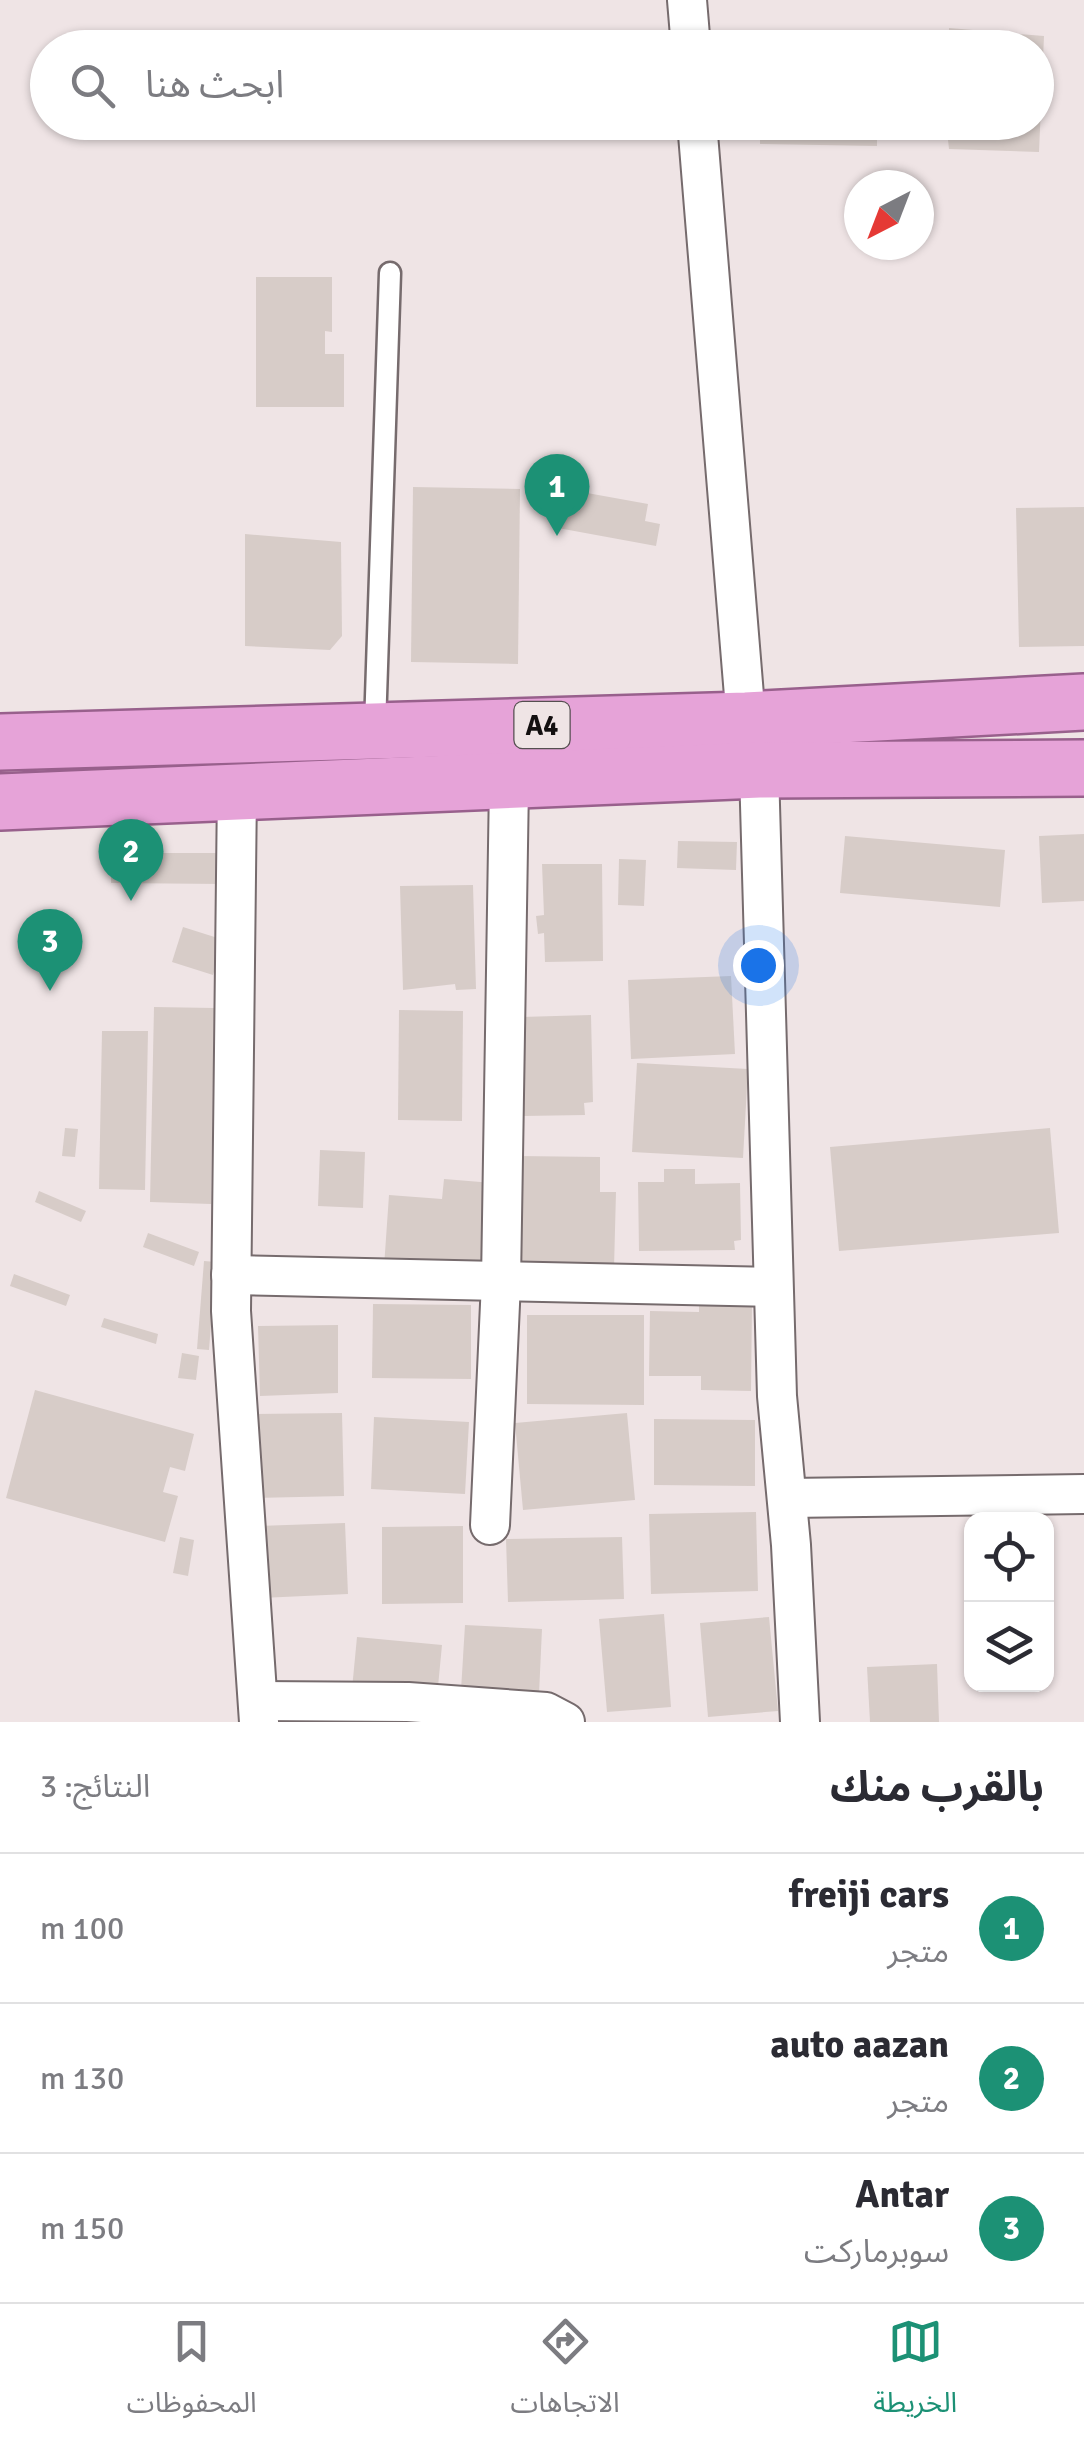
<!DOCTYPE html>
<html lang="ar">
<head>
<meta charset="utf-8">
<style>
  :root { --surface:#fff; --page:#f2f2f3; --text:#2b2b33; --muted:#7c7c81; --line:#e1e1e2; --accent:#1c9175 }
  body { margin:0; font-family:Signika,"Noto Sans Arabic",sans-serif; background:var(--page); color:var(--text); direction:rtl }
  .controls { position:absolute; right:30px; bottom:30px; display:grid; overflow:hidden; border-radius:20px; box-shadow:0 2px 8px #0004 }
  .controls button { width:90px; height:90px; display:grid; place-items:center; padding:0; border:0; border-bottom:2px solid var(--line); background:var(--surface); color:var(--text); font:50px sans-serif }
  .compass { position:absolute; left:844px; top:170px; width:90px; height:90px; border-radius:50%; background:var(--surface); box-shadow:0 2px 8px #0004; rotate:222deg }
  .you { position:absolute; left:758px; top:965px; width:35px; height:35px; margin:-25px; border:8px solid #fff; border-radius:50%; background:#1a73e8; box-shadow:0 0 0 15px #1a73e833 }
  .badge { display:grid; place-items:center; width:65px; height:65px; border-radius:50%; background:var(--accent); color:#fff; font-size:32px; font-weight:700 }
  .pin { position:absolute; translate:-50% -82px; filter:drop-shadow(0 2px 5px #0008) }
  .pin::after { content:''; position:absolute; top:52px; width:35px; height:30px; background:inherit; clip-path:polygon(0 0,100% 0,50% 100%) }
  .list { margin:0; padding:0; list-style:none }
  h2 { display:flex; justify-content:space-between; align-items:center; height:130px; margin:0; padding:0 40px; font-size:42px }
  h2 small { font-size:32px; font-weight:400; color:var(--muted) }
  .list li { display:grid; grid-template-columns:65px 1fr auto; gap:30px; align-items:center; box-sizing:border-box; height:150px; padding:0 40px; border-top:2px solid var(--line) }
  .list b { display:block; font-size:38px; white-space:nowrap }
  .list p { margin:0; font-size:32px; white-space:nowrap; color:var(--muted) }
  .list em { font-size:32px; font-style:normal; color:var(--muted) }
  .icon { flex:none; width:55px; height:55px; fill:none; stroke:currentColor; stroke-width:2; stroke-linecap:round; stroke-linejoin:round }
  .map { position:relative; flex:none; width:1084px; height:1722px; overflow:hidden; direction:ltr }
  .search { position:absolute; background:var(--surface); box-shadow:0 2px 8px #0004; left:30px; right:30px; top:30px; height:110px; display:flex; align-items:center; gap:25px; box-sizing:border-box; padding:0 35px; border-radius:55px; color:var(--muted); font-size:38px }
  .sheet { height:580px; background:var(--surface) }
  nav { display:flex; justify-content:space-around; align-items:center; box-sizing:border-box; height:140px; border-top:2px solid var(--line); background:var(--surface); font-size:28px; color:var(--muted) }
  nav a { display:grid; justify-items:center; gap:5px }
  nav .on { color:var(--accent) }
  .map>svg:first-child { display:block }
  .building { fill:#d7ccc8 }
  .lines { fill:none; stroke-linecap:round; stroke-linejoin:round }
  .service-casing { stroke:#766b6d; stroke-width:25 }
  .minor-casing { stroke:#766b6d; stroke-width:42 }
  .trunk-casing { stroke:#98608c; stroke-width:60 }
  .service { stroke:#fff; stroke-width:20 }
  .minor { stroke:#fff; stroke-width:38 }
  .trunk { stroke:#e6a3d8; stroke-width:55 }
  .labels { text-anchor:middle; stroke-width:8; stroke-linejoin:round; paint-order:stroke }
  .shield { fill:#efe4e5; stroke:#554f50; stroke-width:2.5 }
  .shield-label { font-size:28px; font-weight:bold; fill:#130f10 }
</style>
</head>
<body>
<div class="map">
<svg width="1084" height="1722" viewBox="0 0 1084 1722">
  <rect width="100%" height="100%" fill="#efe4e5"/>
  <g class="building">
    <polygon points="949,28 1044,36 1039,152 949,149 946,122 1036,122 1036,48 949,48"/>
    <polygon points="760,122 877,122 877,146 760,144"/>
    <polygon points="256,277 332,277 332,332 325,331 325,354 344,354 344,407 256,407"/>
    <polygon points="413,487 520,489 518,664 411,662"/>
    <polygon points="565,489 648,504 645,521 660,524 656,546 558,528"/>
    <polygon points="1084,507 1084,646 1019,647 1016,508"/>
    <polygon points="245,534 341,542 342,636 330,650 245,646"/>
    <polygon points="1084,834 1084,901 1042,903 1039,836"/>
    <polygon points="845,836 1005,850 1000,907 840,893"/>
    <polygon points="678,841 737,842 736,870 677,868"/>
    <polygon points="111,853 223,853 223,884 111,883"/>
    <polygon points="619,859 646,860 644,906 618,905"/>
    <polygon points="542,864 602,864 603,961 545,962 544,933 538,934 536,916 544,915"/>
    <polygon points="473,885 476,989 456,990 455,984 403,990 400,886"/>
    <polygon points="183,927 224,940 213,975 172,962"/>
    <polygon points="731,976 735,1054 631,1059 628,980"/>
    <polygon points="154,1007 214,1008 211,1204 150,1202"/>
    <polygon points="399,1010 463,1011 462,1121 398,1120"/>
    <polygon points="591,1015 593,1102 584,1103 585,1115 523,1116 521,1017"/>
    <polygon points="102,1031 148,1031 145,1190 99,1189"/>
    <polygon points="637,1063 748,1069 743,1158 632,1152"/>
    <polygon points="65,1128 78,1129 75,1157 62,1156"/>
    <polygon points="1050,1128 1059,1233 839,1251 830,1147"/>
    <polygon points="320,1150 365,1152 363,1208 318,1206"/>
    <polygon points="518,1156 600,1157 600,1192 616,1192 614,1268 516,1266"/>
    <polygon points="664,1169 695,1169 695,1184 740,1183 741,1240 734,1241 735,1250 639,1251 638,1182 664,1182"/>
    <polygon points="444,1179 493,1183 487,1275 384,1267 389,1195 442,1199"/>
    <polygon points="39,1191 86,1211 81,1222 35,1202"/>
    <polygon points="148,1233 199,1252 194,1266 143,1247"/>
    <polygon points="204,1261 216,1262 209,1350 197,1349"/>
    <polygon points="14,1274 70,1295 66,1306 10,1286"/>
    <polygon points="699,1301 752,1302 751,1391 701,1390 701,1376 649,1376 650,1311 699,1312"/>
    <polygon points="373,1304 471,1305 471,1379 372,1378"/>
    <polygon points="527,1315 644,1315 644,1405 527,1404"/>
    <polygon points="104,1318 158,1334 156,1344 101,1327"/>
    <polygon points="338,1325 338,1393 260,1396 258,1326"/>
    <polygon points="182,1353 199,1356 196,1380 178,1378"/>
    <polygon points="35,1390 194,1434 185,1471 170,1467 163,1492 178,1496 165,1542 6,1498"/>
    <polygon points="342,1413 344,1496 251,1498 250,1414"/>
    <polygon points="627,1413 635,1500 523,1510 515,1423"/>
    <polygon points="374,1417 469,1422 465,1494 371,1489"/>
    <polygon points="654,1419 755,1420 755,1486 654,1485"/>
    <polygon points="756,1512 758,1591 651,1594 649,1514"/>
    <polygon points="345,1523 348,1594 261,1598 258,1526"/>
    <polygon points="463,1526 463,1603 382,1604 382,1527"/>
    <polygon points="180,1537 194,1540 188,1576 173,1573"/>
    <polygon points="622,1537 624,1599 508,1602 506,1539"/>
    <polygon points="664,1614 671,1707 607,1712 599,1619"/>
    <polygon points="769,1617 778,1711 708,1717 700,1623"/>
    <polygon points="465,1625 542,1629 539,1694 461,1690"/>
    <polygon points="357,1637 442,1645 437,1697 352,1689"/>
    <polygon points="937,1664 939,1722 870,1722 867,1667"/>
  </g>
  <g class="lines">
    <g class="service-casing">
      <polyline id="service" points="375,727 390,273"/>
    </g>
    <g class="minor-casing">
      <g id="minor">
        <polyline points="687,0 691,48"/>
        <polyline points="697,122 746,720"/>
        <polyline points="759,770 777,1396 791,1545 800,1722"/>
        <polyline points="237,789 231,1311 259,1722"/>
        <polyline points="231,1275 773,1287"/>
        <polyline points="787,1498 1084,1494"/>
        <polyline points="490,1525 501,1282 509,784"/>
        <polyline points="258,1701 408,1702 546,1712 565,1722"/>
      </g>
    </g>
    <g class="trunk-casing">
      <g id="trunk">
        <polyline points="0,742 746,720 1084,702"/>
        <polyline points="0,802 759,770 1084,768"/>
      </g>
    </g>
    <use href="#service" class="service"/>
    <use href="#minor" class="minor"/>
    <use href="#trunk" class="trunk"/>
  </g>
  <g class="labels">
    <rect class="shield" x="514.5" y="702" width="55" height="46" rx="8"/>
    <g class="shield-label">
      <text x="542" y="735">A4</text>
    </g>
  </g>
</svg>
<div class="controls">
<button><svg class="icon" aria-label="locate" viewBox="0 0 24 24"><circle cx="12" cy="12" r="6"/><path d="M12 2v4M12 18v4M2 12h4M18 12h4"/></svg></button>
<button><svg class="icon" aria-label="layers" viewBox="0 0 24 24"><path d="M12 4l9 5-9 5-9-5zM3 14l9 5 9-5"/></svg></button>
</div>
<svg class="compass" viewBox="-18 -18 36 36"><path d="M0-13l5 13h-10z" fill="#e53935"/><path d="M0 13l5-13h-10z" fill="#7c7c81"/></svg>
<div class="you"></div>
<div class="pin badge" style="left:557px;top:536px">1</div>
<div class="pin badge" style="left:131px;top:901px">2</div>
<div class="pin badge" style="left:50px;top:991px">3</div>
<div class="search"><svg class="icon" aria-label="search" viewBox="0 0 24 24"><circle cx="10" cy="10" r="6"/><path d="M15 15l6 6"/></svg>ابحث هنا</div>
</div>
<section class="sheet">
<h2>بالقرب منك<small>النتائج: 3</small></h2>
<ul class="list">
<li><span class="badge">1</span><div><b>freiji cars</b><p>متجر</p></div><em>100 m</em></li>
<li><span class="badge">2</span><div><b>auto aazan</b><p>متجر</p></div><em>130 m</em></li>
<li><span class="badge">3</span><div><b>Antar</b><p>سوبرماركت</p></div><em>150 m</em></li>
</ul>
</section>
<nav>
<a class="on"><svg class="icon" aria-label="map" viewBox="0 0 24 24"><path d="M3 6l6-2 6 2 6-2v14l-6 2-6-2-6 2zM9 4v14M15 6v14"/></svg>الخريطة</a>
<a><svg class="icon" aria-label="directions" viewBox="0 0 24 24"><path d="M12 3l9 9-9 9-9-9zM9 14v-3h6M13 9l2 2-2 2"/></svg>الاتجاهات</a>
<a><svg class="icon" aria-label="saved" viewBox="0 0 24 24"><path d="M7 4h10v16l-5-4-5 4z"/></svg>المحفوظات</a>
</nav>
</body>
</html>
